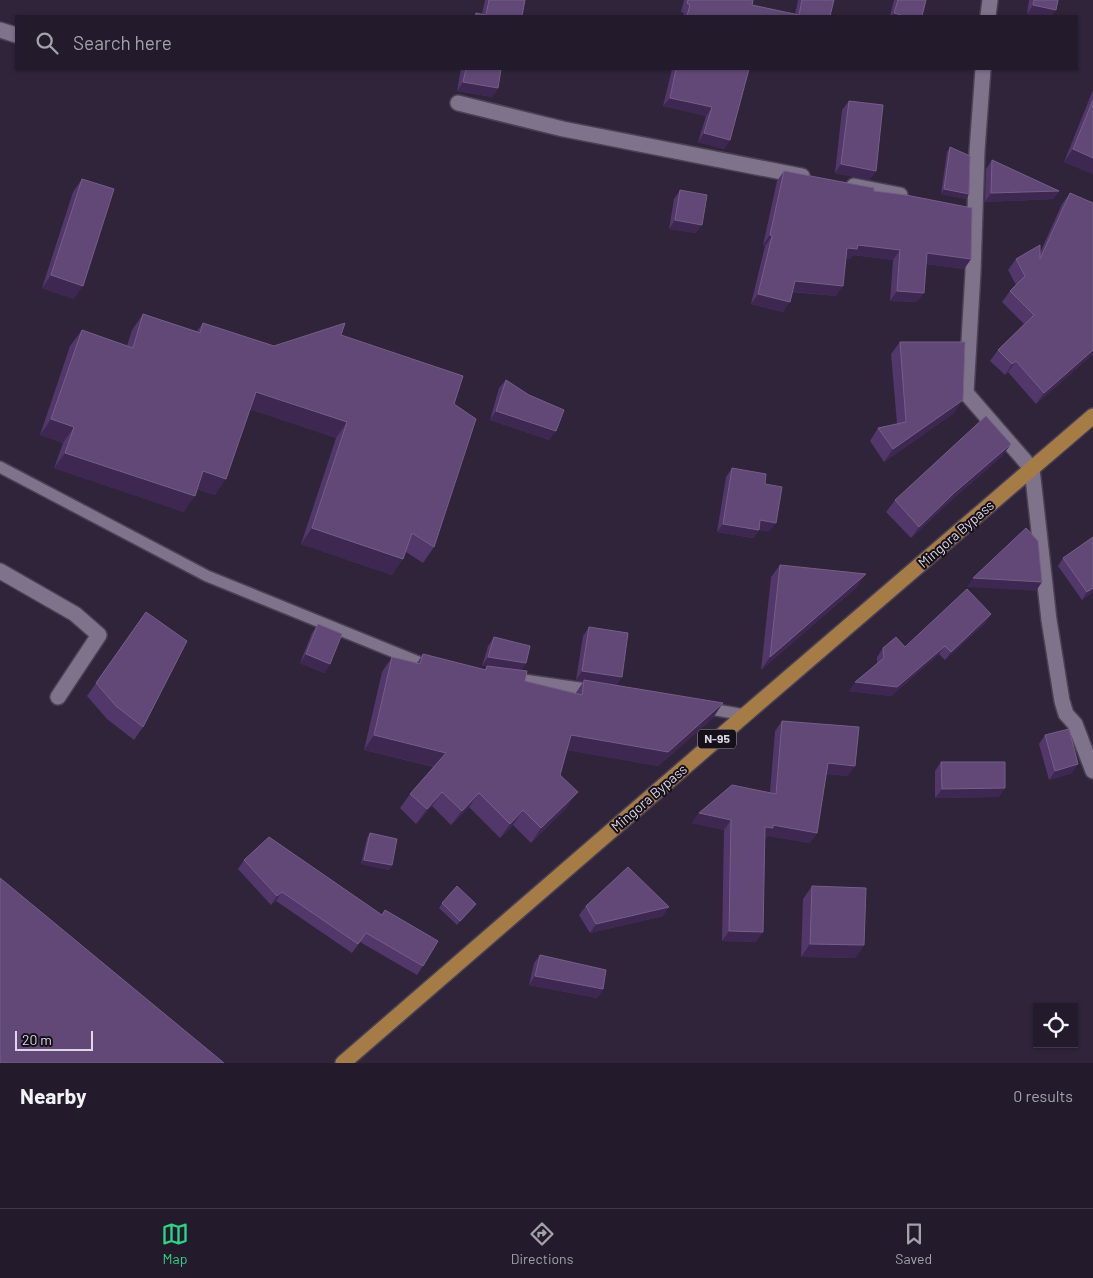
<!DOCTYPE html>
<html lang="en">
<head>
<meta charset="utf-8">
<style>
  :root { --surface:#231b2c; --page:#2f2838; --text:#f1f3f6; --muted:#a3a1a9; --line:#403948; --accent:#27d885 }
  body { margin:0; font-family:Barlow,sans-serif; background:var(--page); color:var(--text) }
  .controls { position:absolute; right:15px; bottom:15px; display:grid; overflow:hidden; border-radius:0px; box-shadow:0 1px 4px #0004 }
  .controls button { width:45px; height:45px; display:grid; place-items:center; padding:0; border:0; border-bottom:1px solid var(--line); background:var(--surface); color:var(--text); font:25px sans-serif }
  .scale { position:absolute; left:15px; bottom:12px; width:78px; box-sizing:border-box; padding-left:5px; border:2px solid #ddd6e4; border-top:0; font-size:14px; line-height:18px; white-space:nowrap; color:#ddd6e4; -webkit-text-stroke:4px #15101a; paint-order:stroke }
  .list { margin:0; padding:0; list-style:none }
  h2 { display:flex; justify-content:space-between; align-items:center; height:65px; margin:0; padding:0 20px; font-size:21px }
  h2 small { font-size:16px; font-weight:400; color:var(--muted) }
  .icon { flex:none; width:28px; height:28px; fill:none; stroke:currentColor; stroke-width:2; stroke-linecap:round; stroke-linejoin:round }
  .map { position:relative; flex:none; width:1093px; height:1063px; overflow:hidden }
  .search { position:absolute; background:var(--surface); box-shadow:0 1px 4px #0004; left:15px; right:15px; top:15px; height:55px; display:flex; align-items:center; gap:12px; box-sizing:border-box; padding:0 18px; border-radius:0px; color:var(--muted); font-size:19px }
  .sheet { height:145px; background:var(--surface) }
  nav { display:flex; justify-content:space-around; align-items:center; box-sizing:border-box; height:70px; border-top:1px solid var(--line); background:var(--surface); font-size:14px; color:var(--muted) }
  nav a { display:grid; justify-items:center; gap:2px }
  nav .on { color:var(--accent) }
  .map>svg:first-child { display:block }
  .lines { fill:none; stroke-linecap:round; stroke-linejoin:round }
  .service-casing { stroke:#4a4153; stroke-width:14 }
  .minor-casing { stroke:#4a4153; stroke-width:18 }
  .trunk-casing { stroke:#4a4153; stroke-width:18 }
  .service { stroke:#7f738c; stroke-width:11 }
  .minor { stroke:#7f738c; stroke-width:15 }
  .trunk { stroke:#a67c46; stroke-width:15 }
  .wall { fill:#52376a }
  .shaded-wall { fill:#3e2851 }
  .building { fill:#614877; stroke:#755e88 }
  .labels { text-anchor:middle; stroke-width:4; stroke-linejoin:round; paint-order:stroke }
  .shield { fill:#15101a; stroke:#a19ba7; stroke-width:1 }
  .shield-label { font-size:12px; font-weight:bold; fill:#ddd6e4 }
  .street-label { font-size:14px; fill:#ddd6e4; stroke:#15101a }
</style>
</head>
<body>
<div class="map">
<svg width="1093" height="1063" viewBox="0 0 1093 1063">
  <rect width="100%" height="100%" fill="#2f243a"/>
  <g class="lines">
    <g class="service-casing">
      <g id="service">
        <polyline points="0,467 207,576 426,665 432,666"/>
        <polyline points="510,678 593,690"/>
        <polyline points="705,708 745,715"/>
      </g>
    </g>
    <g class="minor-casing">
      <g id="minor">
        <polyline points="988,16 990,0"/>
        <polyline points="0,30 16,35"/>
        <polyline points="983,69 977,151 973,272 966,393 1032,469 1049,620 1062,701 1066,714 1075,724 1093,771"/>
        <polyline points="458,103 563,129 802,176"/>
        <polyline points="854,186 900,195"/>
        <polyline points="0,571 75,614 99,635 58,697"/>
      </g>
    </g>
    <g class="trunk-casing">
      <polyline id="trunk" points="343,1063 745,715 1093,416"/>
    </g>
    <use href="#service" class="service"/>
    <use href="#minor" class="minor"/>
    <use href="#trunk" class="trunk"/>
  </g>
  <g class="wall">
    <polygon points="485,0 525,0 522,16 474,16 476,13 482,14"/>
    <polygon points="684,0 753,0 752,5 795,14 798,0 834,0 830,16 683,16 684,13 681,12"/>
    <polygon points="894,0 926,0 922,16 890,16"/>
    <polygon points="1029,0 1058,0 1039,16 1027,14"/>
    <polygon points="461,69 501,69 498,88 492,97 457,91"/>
    <polygon points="672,69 749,69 730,140 724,149 698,142 706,116 663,106"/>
    <polygon points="1093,90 1093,174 1064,162"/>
    <polygon points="849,101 876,171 869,180 835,173 842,110"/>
    <polygon points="950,147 966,199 941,194 947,152"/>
    <polygon points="992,160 1059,191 1053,199 985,202 986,169"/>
    <polygon points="784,171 874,191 971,259 964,269 926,264 917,302 890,301 893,260 853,255 850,259 846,259 836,296 792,292 783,312 751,304 765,246 763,245 777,181"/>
    <polygon points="82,179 74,299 42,288 73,192"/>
    <polygon points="680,190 696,233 669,229 674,199"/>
    <polygon points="1070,193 1093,354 1036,404 1008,372 1005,375 990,361 998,350 1024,324 1002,302 1010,291 1016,285 1008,270 1016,259 1040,253 1062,204"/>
    <polygon points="143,314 197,331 203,323 274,346 341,335 454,404 434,547 423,563 406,552 392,575 301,544 336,438 250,409 215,495 197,489 184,512 54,468 63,443 40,435 70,346 82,330 127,346 132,330"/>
    <polygon points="900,342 954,413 884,462 870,441 878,428 897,424 891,354"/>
    <polygon points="506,380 549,440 490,420 499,388"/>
    <polygon points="1011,444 1002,456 946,505 911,538 886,512 895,500"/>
    <polygon points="732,468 765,484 770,531 759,530 753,538 717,532 726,477"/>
    <polygon points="1093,537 1093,592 1082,600 1058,566 1063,558"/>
    <polygon points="780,565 857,587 761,670 771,577"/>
    <polygon points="146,612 143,727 134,740 107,719 87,696"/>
    <polygon points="991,614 985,623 945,660 939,654 891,696 849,691 877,663 877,657 883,648 905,647"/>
    <polygon points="318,624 330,664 324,673 300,663 312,633"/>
    <polygon points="589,627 616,685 713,718 658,766 567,750 560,775 567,807 531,843 513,825 500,838 469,807 451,825 432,806 416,824 400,808 410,794 434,767 364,750 382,672 392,657 417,663 423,654 484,670 487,666 482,666 488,646 494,637 526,663 521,670 525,681 575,694 584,681 576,680 583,636"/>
    <polygon points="782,721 848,776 826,774 817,833 810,843 768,836 766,838 765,838 756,942 722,941 724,830 692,823 699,813 770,792 775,731"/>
    <polygon points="1045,735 1072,773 1049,780 1039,744"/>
    <polygon points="941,762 999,797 935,798 935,771"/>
    <polygon points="370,833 392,865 389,870 361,864 367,838"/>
    <polygon points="244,860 382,915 385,910 423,966 417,975 360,942 352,953 276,901 271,905 238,869"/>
    <polygon points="812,886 864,945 855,958 801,957 803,899"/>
    <polygon points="442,903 476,904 473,908 457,925 439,908"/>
    <polygon points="586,906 663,916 590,933 579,915"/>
    <polygon points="540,955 603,989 597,998 529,985 534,963"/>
  </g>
  <g class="shaded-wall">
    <polygon points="1033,5 1056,10 1052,16 1039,16 1027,14"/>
    <polygon points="894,13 904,16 892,16"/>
    <polygon points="463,82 498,88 492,97 457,91"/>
    <polygon points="670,98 712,107 706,116 663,106"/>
    <polygon points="704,133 730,140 724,149 698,142"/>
    <polygon points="1073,149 1093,158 1093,174 1064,162"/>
    <polygon points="841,164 876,171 869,180 835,173"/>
    <polygon points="944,189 969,194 966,199 941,194"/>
    <polygon points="1059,191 1053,199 985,202 991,193"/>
    <polygon points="675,220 702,225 696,233 669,229"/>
    <polygon points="770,235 772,236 765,246 763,245"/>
    <polygon points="858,245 900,250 893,260 853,255 850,259 840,258 847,248"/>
    <polygon points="927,253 971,259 964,269 920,263"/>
    <polygon points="51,275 83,286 74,299 42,288"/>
    <polygon points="795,281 843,286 836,296 788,291"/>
    <polygon points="897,291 924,293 917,302 890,301"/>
    <polygon points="758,294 790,302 783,312 751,304"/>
    <polygon points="1093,350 1093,354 1036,404 1044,393"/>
    <polygon points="1016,361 1008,372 1005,375 1012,364"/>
    <polygon points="256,392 347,422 336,438 245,408"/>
    <polygon points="963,400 954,413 884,462 893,449"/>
    <polygon points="496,411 556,431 549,440 490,420"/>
    <polygon points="51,419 74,427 63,443 40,435"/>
    <polygon points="1011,444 1002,456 946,505 911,538 919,527 954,493"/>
    <polygon points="65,453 195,496 184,512 54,468"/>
    <polygon points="203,471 226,479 215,495 192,487"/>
    <polygon points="760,520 776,523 770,531 759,530 753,538 717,532 723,524"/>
    <polygon points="312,528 403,559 392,575 301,544"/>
    <polygon points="866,574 857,587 761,670 770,657"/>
    <polygon points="973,578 1042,582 1036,591 967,587"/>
    <polygon points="1093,588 1093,592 1082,600 1087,592"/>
    <polygon points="991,614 985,623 945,660 951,652"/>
    <polygon points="945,646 939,654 891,696 849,691 855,682"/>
    <polygon points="306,654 330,664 324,673 300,663"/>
    <polygon points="488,657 526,663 520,671 482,666"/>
    <polygon points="582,671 622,677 616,686 576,680"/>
    <polygon points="723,703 713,718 658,766 560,749 571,735"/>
    <polygon points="374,735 446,753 436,767 364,750"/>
    <polygon points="828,763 855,766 848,776 821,773"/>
    <polygon points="1078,764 1072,773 1049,780 1055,771"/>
    <polygon points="1005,788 999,797 935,798 942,789"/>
    <polygon points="442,792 432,806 416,824 427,809"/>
    <polygon points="578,792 567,807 531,843 541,828"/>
    <polygon points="479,793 469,807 451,825 462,811"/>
    <polygon points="523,810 513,825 500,838 510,824"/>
    <polygon points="699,813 731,820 724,830 692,823"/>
    <polygon points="773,825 817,833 810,843 768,836 766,838 758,837 765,827"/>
    <polygon points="364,860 392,865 389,870 361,864"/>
    <polygon points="282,892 276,901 271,905 277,896"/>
    <polygon points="476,904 473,908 457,925 460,921"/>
    <polygon points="669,907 663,916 590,933 596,924"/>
    <polygon points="729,931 763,932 756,942 722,941"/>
    <polygon points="810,944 864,945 855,958 801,957"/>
    <polygon points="535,976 603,989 597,998 529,985"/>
  </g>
  <g class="building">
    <polygon points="489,0 525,0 522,16 475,16 476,13 486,15"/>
    <polygon points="688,0 753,0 752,5 799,15 802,0 834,0 830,16 687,16 690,5 687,3"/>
    <polygon points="898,0 926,0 922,16 904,16 894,13"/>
    <polygon points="1034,0 1058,0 1056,10 1033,5"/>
    <polygon points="466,69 501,69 498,88 463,82"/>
    <polygon points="676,69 749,69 730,140 704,133 712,107 670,98"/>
    <polygon points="1093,100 1093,158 1073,149"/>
    <polygon points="849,101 883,105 876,171 841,164"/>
    <polygon points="950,147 970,156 969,194 944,189"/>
    <polygon points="992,160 1059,191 991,193"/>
    <polygon points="784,171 874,188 874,191 906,195 972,208 971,259 927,253 924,293 897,291 900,250 858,245 857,249 847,248 843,286 795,281 790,302 758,294 772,236 770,235"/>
    <polygon points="82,179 114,189 83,286 51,275"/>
    <polygon points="680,190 707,195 702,225 675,220"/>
    <polygon points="1070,193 1093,203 1093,350 1044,393 1016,361 1012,364 998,350 1034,315 1010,291 1025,276 1016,259 1040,245 1040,259"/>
    <polygon points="143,314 200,333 203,323 274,346 345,323 341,335 463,376 454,404 476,419 434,547 412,533 403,559 312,528 347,422 256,392 226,479 203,471 195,496 65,453 74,427 51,419 82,330 133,348"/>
    <polygon points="900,342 965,342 963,400 893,449 878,428 906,422"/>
    <polygon points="506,380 529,395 564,410 556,431 496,411"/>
    <polygon points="986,416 1011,444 954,493 919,527 895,500"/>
    <polygon points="732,468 766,474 765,484 782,487 776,523 760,520 759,530 723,524"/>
    <polygon points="1026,528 1038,541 1042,582 973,578"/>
    <polygon points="1093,537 1093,588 1087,592 1063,558"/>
    <polygon points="780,565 866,574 770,657"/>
    <polygon points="967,589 991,614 951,652 945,646 897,687 855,682 884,658 883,648 896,637 905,647"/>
    <polygon points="146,612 187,641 143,727 116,706 96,683"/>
    <polygon points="318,624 342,634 330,664 306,654"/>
    <polygon points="589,627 628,633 622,677 582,671"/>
    <polygon points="494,637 530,646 526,663 488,657"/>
    <polygon points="423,654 486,670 487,666 527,671 525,681 582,695 584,680 723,703 668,752 571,735 560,775 578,792 541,828 523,810 510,824 479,793 462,811 442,792 427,809 410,794 446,753 374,735 392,657 420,664"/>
    <polygon points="782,721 859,727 855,766 828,763 817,833 773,825 773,828 765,827 763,932 729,931 731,820 699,813 732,785 776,794"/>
    <polygon points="1069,729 1078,764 1055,771 1045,735"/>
    <polygon points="941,762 1005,762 1005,788 942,789"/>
    <polygon points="370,833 397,839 392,865 364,860"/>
    <polygon points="269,837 382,915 385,910 438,941 423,966 366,933 358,944 282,892 277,896 244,860"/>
    <polygon points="628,867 669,907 596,924 586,906"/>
    <polygon points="0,878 224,1063 0,1063"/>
    <polygon points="457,886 476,904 460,921 442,903"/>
    <polygon points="812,886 866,888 864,945 810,944"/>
    <polygon points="540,955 606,970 603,989 535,976"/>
  </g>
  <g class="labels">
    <rect class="shield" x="698" y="729.5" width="38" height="19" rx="4"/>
    <g class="shield-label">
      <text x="717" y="743">N-95</text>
    </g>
    <g class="street-label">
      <text transform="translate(956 534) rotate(-41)" y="5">Mingora Bypass</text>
      <text transform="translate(649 798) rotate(-41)" y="5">Mingora Bypass</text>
    </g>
  </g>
</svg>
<div class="controls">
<button><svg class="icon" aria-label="locate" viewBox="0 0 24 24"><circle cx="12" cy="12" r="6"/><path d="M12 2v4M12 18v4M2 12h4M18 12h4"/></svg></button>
</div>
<div class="scale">20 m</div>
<div class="search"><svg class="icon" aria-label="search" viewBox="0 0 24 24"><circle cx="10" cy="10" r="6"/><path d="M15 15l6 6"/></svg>Search here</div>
</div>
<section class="sheet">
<h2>Nearby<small>0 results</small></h2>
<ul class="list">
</ul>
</section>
<nav>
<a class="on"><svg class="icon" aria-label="map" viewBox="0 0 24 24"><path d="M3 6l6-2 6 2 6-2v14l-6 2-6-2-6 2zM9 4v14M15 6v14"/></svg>Map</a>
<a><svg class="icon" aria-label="directions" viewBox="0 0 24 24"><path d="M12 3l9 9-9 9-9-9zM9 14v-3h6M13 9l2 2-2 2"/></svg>Directions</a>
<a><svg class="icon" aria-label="saved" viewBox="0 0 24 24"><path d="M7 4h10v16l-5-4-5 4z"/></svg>Saved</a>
</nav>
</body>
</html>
